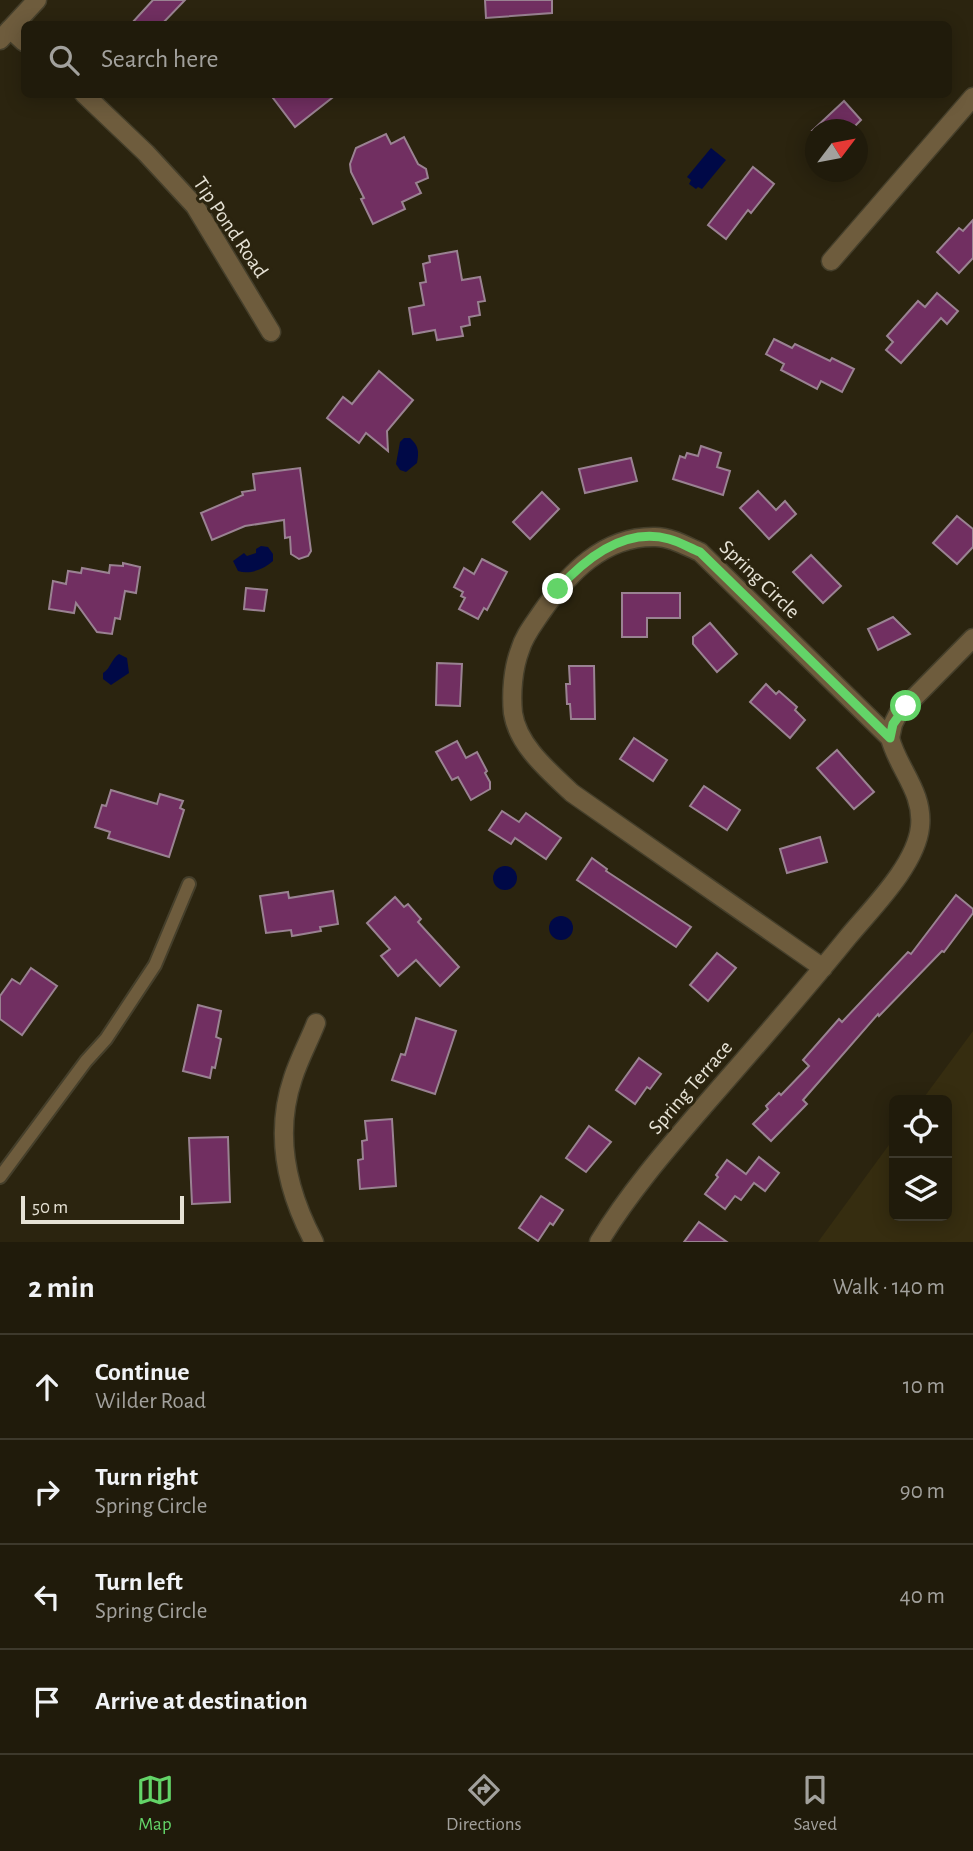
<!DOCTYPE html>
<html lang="en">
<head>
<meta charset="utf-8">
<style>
  :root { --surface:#201b0b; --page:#2d2819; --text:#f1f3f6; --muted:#a2a19d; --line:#3d392c; --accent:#63d468 }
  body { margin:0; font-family:"Alegreya Sans",sans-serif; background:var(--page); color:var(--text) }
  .controls { position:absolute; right:21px; bottom:21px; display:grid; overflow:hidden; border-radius:10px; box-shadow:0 4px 18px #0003 }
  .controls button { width:63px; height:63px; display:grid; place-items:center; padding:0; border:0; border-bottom:2px solid var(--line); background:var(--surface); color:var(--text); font:35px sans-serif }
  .compass { position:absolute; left:805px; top:119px; width:63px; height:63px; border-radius:50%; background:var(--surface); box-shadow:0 4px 18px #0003; rotate:58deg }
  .scale { position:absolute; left:21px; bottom:18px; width:163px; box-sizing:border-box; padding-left:7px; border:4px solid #e6e2d5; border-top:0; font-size:19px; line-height:24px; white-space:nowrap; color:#e6e2d5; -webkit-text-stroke:5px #2b240f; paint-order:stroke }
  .stop { position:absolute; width:21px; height:21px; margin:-16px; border:5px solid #63d468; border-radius:50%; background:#fff }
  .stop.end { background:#63d468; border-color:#fff; box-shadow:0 2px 7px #0008 }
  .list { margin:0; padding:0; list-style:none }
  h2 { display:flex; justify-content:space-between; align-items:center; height:91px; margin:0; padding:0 28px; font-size:30px }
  h2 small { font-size:23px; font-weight:400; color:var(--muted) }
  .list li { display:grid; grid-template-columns:46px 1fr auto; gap:21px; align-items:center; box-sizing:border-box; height:105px; padding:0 28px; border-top:2px solid var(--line) }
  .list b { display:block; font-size:26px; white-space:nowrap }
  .list p { margin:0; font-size:23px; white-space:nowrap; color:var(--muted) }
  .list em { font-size:23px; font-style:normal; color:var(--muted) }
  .icon { flex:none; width:38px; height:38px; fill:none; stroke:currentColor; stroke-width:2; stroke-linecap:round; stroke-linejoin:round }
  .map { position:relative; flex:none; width:973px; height:1242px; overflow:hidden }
  .search { position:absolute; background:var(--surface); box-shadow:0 4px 18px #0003; left:21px; right:21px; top:21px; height:77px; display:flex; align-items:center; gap:18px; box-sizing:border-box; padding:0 24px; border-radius:10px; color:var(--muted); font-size:26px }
  .sheet { height:511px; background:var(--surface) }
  nav { display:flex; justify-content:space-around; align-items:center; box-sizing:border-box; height:98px; border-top:2px solid var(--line); background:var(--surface); font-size:19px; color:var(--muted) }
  nav a { display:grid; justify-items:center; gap:4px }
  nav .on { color:var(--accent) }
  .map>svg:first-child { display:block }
  .built { fill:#362d10 }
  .water { fill:#000947 }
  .building { fill:#712f61; stroke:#9a8292; stroke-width:2 }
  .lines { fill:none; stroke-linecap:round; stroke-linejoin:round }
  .lane-casing { stroke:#453f2b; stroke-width:16 }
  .street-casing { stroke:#453f2b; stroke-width:21 }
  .lane { stroke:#6e5c3d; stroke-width:12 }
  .street { stroke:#6e5c3d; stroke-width:18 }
  .route { stroke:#63d468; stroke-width:9 }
  .labels { text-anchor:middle; stroke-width:6; stroke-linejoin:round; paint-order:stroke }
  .street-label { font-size:21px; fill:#e6e2d5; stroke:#2b240f }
</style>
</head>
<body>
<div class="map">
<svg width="973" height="1242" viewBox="0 0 973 1242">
  <rect width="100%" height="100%" fill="#2b240f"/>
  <polygon class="built" points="973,1031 973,1242 818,1242 894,1138 894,1216 947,1216 947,1100 922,1100"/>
  <g class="water">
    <polygon points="711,148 726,160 702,189 698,187 696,189 689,184 691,180 687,177"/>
    <path d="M404 438H410C419 446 419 452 417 463L406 472 400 470 396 464 400 442Z"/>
    <path d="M261 546 268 547 273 554V561C264 569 250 575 238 571L233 561 244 553 247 556 256 553V549Z"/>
    <path d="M119 654 127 658 129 673 111 685 103 679V673C111 668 111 659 119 654Z"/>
    <circle cx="505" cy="878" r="12"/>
    <circle cx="561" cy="928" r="12"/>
  </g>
  <g class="building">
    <polygon points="153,0 185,0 162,24 131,24"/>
    <polygon points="485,0 552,0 552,13 486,18"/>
    <polygon points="270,94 337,94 295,127"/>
    <polygon points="844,101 861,120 851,130 813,130"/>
    <polygon points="386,134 391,144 404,137 418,164 426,169 428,178 416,183 421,193 402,202 405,209 373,224 361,199 364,198 351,172 350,164 356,148"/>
    <polygon points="753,167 774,184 751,213 748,210 726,239 708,225"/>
    <polygon points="973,220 973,258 959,273 937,252 959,228 963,231"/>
    <polygon points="457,251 462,280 480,277 485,301 478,302 480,315 469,317 470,325 461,327 463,336 437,340 435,330 413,334 409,308 424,305 420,283 426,282 423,264 430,262 429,256"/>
    <polygon points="937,293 958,311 947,324 941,318 901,363 886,350 893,342 887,336 918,301 925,307"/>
    <polygon points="774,339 792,348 795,344 830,361 832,358 854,369 842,392 821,381 817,389 781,370 784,364 766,354"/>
    <polygon points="379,371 413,400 387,431 388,451 366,433 359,443 327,418 343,397 352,404"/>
    <polygon points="701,446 721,453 717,467 730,471 723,495 673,479 680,456 685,458 687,453 698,456"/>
    <polygon points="631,458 637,481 585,493 579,469"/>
    <polygon points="300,468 311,551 308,556 299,559 291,554 290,537 285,538 284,520 245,526 212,540 201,513 243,495 242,492 255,490 253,474"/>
    <polygon points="758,491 776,510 785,501 796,514 769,539 740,508"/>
    <polygon points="542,492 559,509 530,539 513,522"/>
    <polygon points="957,516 973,529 973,547 957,564 933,543"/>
    <polygon points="811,555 841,586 823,603 793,572"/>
    <polygon points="482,559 507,572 487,610 484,608 478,619 459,609 465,598 461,596 463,592 454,587 464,568 474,574"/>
    <polygon points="123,563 140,567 136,593 125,591 120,619 115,618 112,634 97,632 76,603 74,613 49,609 53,581 66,584 68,571 81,573 82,568 109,573 110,565 123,566"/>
    <polygon points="246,588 267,590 264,611 244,609"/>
    <polygon points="622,593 680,593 680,618 647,618 647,637 622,637"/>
    <polygon points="893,617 910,634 878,650 868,629"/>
    <polygon points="710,623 737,654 717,672 693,644 693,637"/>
    <polygon points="437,663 462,664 460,706 436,705"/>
    <polygon points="569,666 594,666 595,719 571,719 570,704 567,704 566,684 570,684"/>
    <polygon points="766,684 776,694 779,691 797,707 795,710 805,720 790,738 750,702"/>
    <polygon points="634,738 667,760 653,781 620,759"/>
    <polygon points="457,741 466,758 477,752 487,771 485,773 490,782 490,789 471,800 458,777 452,780 436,752"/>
    <polygon points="837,750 874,792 854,809 817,768"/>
    <polygon points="704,786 740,810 727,830 690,806"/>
    <polygon points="111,790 157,804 160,794 183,801 180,808 184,810 169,857 108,838 110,832 95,827 102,805 106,806"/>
    <polygon points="502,811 519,822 526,813 561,838 546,859 515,838 511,844 489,830"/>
    <polygon points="820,837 827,862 787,873 780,849"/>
    <polygon points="592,858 607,869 606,871 691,927 676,947 577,880"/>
    <polygon points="333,891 338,924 320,927 321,931 292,936 291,930 266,933 260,896 288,892 289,898"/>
    <polygon points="956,895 973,909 973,913 965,924 944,952 942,951 879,1016 878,1014 803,1100 807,1104 771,1141 753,1124 768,1109 766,1106 779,1093 781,1095 809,1066 803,1060 839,1019 842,1022 908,952 911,954"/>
    <polygon points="395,897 404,907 408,904 421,919 418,922 459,967 440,986 416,960 398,976 381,956 390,949 367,923"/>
    <polygon points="717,953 736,968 708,1001 690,985"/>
    <polygon points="31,968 57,986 22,1035 0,1019 0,996 12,979 20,984"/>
    <polygon points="198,1005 221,1011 216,1037 221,1039 215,1068 212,1067 210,1078 183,1071"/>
    <polygon points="416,1018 456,1031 435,1094 392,1080 401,1054 405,1055"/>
    <polygon points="639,1058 661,1074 650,1089 647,1087 635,1104 616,1090"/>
    <polygon points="392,1119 396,1186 360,1189 358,1160 363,1159 362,1141 367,1140 365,1121"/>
    <polygon points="589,1126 611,1142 586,1172 566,1158"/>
    <polygon points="228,1137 230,1202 192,1204 189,1138"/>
    <polygon points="759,1157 779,1173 765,1191 754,1183 741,1200 735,1196 725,1209 705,1194 718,1177 716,1175 727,1160 746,1174"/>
    <polygon points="541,1196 563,1210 553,1225 550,1223 538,1241 519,1228"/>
    <polygon points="699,1222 727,1242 684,1242"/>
  </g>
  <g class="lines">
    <g class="lane-casing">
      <polyline id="lane" points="0,1177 86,1061 106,1039 155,965 189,884"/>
    </g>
    <g class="street-casing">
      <g id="street">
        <polyline points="10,29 24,42"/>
        <polyline points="0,40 37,0"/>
        <polyline points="84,94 146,153 195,206 271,332"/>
        <polyline points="831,261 973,97"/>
        <polyline points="890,738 893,724 898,714 973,638"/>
        <path d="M314 1242C287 1191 274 1134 293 1078 299 1059 309 1041 316 1023"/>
        <path d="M599 1242C628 1194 666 1150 703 1107 752 1051 801 995 848 937 872 908 916 865 920 827 924 792 898 769 890 738L700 552C686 546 671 537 655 537 603 536 568 574 541 613 533 625 524 636 520 650 513 668 511 693 513 713 518 746 549 771 572 793L823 968"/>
      </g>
    </g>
    <use href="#lane" class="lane"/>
    <use href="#street" class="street"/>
  </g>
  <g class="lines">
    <path class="route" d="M558 589C585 559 625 527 669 539 680 542 690 548 700 552L890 738 893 724 906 706"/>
  </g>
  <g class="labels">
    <g class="street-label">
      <text transform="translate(231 227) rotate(56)" y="7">Tip Pond Road</text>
      <text transform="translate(760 579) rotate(44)" y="7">Spring Circle</text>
      <text transform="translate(690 1087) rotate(-49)" y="7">Spring Terrace</text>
    </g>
  </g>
</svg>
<div class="controls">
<button><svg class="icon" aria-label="locate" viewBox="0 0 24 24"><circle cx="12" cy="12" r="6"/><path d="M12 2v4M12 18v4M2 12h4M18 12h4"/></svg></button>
<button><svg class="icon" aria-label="layers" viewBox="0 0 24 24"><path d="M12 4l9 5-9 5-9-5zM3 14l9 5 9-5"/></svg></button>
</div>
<svg class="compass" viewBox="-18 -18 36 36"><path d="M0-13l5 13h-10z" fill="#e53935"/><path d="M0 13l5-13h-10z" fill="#a2a19d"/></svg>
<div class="scale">50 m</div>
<div class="stop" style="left:906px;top:706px"></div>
<div class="stop end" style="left:558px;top:589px"></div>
<div class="search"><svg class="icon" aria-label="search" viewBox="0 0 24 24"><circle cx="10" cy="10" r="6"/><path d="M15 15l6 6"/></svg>Search here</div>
</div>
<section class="sheet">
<h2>2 min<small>Walk · 140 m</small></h2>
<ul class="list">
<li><svg class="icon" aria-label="ahead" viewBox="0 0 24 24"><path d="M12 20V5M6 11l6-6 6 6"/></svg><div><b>Continue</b><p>Wilder Road</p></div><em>10 m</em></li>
<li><svg class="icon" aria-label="right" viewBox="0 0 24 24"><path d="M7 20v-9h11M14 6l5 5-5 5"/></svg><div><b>Turn right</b><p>Spring Circle</p></div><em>90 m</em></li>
<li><svg class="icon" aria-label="left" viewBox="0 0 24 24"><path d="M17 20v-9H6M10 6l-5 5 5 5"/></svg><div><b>Turn left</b><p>Spring Circle</p></div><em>40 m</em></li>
<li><svg class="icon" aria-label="arrive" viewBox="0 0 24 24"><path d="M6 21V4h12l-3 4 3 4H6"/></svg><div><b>Arrive at destination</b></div></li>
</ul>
</section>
<nav>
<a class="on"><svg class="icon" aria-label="map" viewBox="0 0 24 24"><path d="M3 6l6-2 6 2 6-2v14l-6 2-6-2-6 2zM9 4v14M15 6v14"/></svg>Map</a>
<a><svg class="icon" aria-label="directions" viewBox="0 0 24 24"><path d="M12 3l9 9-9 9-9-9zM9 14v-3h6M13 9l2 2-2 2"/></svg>Directions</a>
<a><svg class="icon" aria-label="saved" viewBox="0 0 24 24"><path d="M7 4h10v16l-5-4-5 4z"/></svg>Saved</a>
</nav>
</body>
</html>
